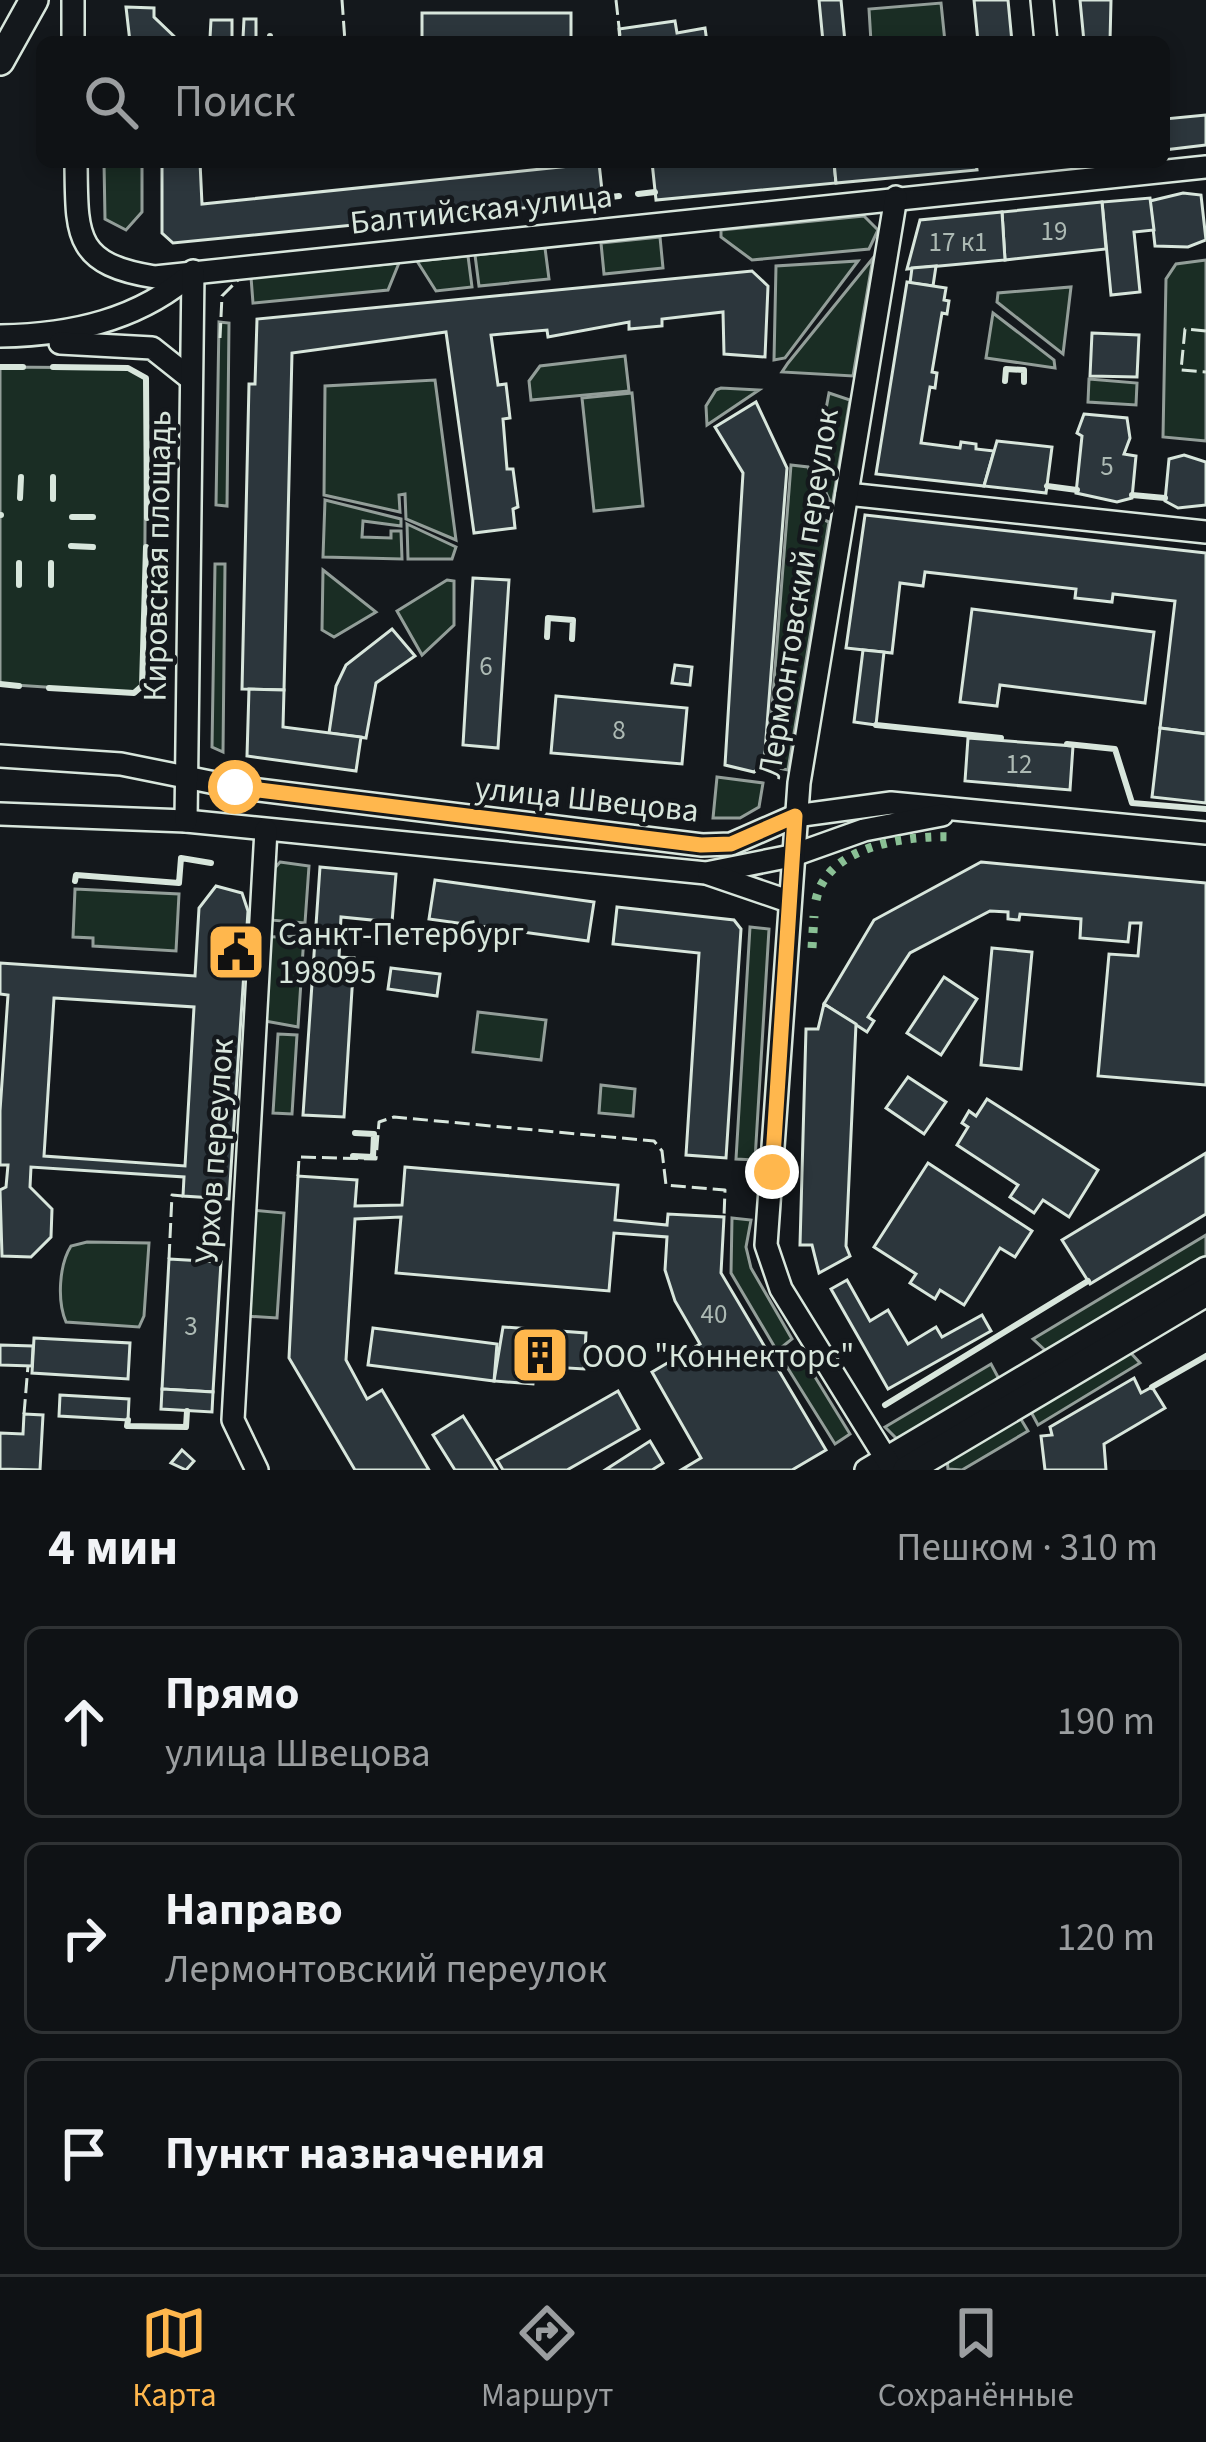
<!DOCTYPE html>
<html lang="ru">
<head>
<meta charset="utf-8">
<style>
  :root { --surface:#0f1215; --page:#181b1e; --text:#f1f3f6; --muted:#9b9ea0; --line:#2f3234; --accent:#ffb74d }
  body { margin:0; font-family:"Source Sans 3",sans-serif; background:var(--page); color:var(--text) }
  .stop { position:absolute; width:36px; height:36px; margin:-27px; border:9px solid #ffb74d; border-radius:50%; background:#fff }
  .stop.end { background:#ffb74d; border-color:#fff; box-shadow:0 3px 12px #0008 }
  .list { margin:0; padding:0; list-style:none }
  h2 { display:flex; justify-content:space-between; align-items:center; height:156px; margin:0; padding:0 48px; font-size:51px }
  h2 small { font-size:39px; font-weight:400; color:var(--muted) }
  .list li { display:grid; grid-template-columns:78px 1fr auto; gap:36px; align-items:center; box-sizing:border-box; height:192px; margin:0 24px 24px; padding:0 24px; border:3px solid var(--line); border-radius:18px }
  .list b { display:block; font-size:45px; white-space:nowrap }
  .list p { margin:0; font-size:39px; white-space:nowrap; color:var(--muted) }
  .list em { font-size:39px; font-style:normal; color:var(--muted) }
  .icon { flex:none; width:66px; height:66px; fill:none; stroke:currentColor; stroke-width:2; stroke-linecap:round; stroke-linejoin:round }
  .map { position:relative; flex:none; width:1206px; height:1470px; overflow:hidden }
  .search { position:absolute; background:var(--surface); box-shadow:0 6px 18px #0003; left:36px; right:36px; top:36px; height:132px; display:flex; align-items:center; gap:30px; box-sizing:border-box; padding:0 42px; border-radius:18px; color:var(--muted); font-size:45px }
  .sheet { height:804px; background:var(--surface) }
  nav { display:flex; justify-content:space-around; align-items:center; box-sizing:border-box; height:168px; border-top:3px solid var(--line); background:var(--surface); font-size:33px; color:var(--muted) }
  nav a { display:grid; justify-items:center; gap:6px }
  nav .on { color:var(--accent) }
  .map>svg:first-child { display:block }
  .green { fill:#1a2d24; stroke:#939e99; stroke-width:3 }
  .building { fill:#2c363c; stroke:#d8e6dc; stroke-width:3; fill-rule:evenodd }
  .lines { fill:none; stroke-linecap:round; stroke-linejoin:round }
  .minor-casing { stroke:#d8e6dc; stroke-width:26 }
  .major-casing { stroke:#d8e6dc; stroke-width:32 }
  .minor { stroke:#14181c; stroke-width:21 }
  .major { stroke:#14181c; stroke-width:27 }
  .hedge { stroke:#8ac095; stroke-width:9; stroke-dasharray:6 9; stroke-linecap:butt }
  .fence { stroke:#d8e6dc; stroke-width:3; stroke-dasharray:15 6; stroke-linecap:butt }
  .wall { stroke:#d8e6dc; stroke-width:6 }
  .route { stroke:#ffb74d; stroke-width:15 }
  .labels { text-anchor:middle; stroke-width:9; stroke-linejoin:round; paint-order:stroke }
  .number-label { font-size:27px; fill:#adbab4 }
  .street-label { font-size:33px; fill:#d8e6dc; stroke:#14181c }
  .poi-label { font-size:33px; fill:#d8e6dc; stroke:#14181c; text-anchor:start }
</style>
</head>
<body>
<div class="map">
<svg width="1206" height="1470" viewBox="0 0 1206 1470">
  <rect width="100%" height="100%" fill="#14181c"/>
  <g class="green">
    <polygon points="941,3 945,42 871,42 869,9"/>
    <polygon points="104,162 142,162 142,212 126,230 105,219"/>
    <polygon points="864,216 878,230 869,249 752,260 721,237 721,230"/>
    <polygon points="660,237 663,268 604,274 601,243"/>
    <polygon points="545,248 549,279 479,286 475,255"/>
    <polygon points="468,256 472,287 436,291 417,261"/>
    <polygon points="873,258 853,376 782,372 788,363"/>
    <polygon points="1206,260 1206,441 1163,437 1166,279 1176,264"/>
    <polygon points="858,261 785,358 774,360 776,266"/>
    <polygon points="399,263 388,290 253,303 251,277"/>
    <polygon points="1071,287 1063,354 997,302 998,293"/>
    <polygon points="993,313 1054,360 1055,368 986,358"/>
    <polygon points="219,322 229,323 227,506 216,505"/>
    <polygon points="625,356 629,391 531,400 529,381 540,366"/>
    <polygon points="0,367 128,368 146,378 144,682 134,693 0,684"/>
    <polygon points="1089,379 1137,383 1136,405 1088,402"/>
    <polygon points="435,380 456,540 406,519 405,494 399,495 400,512 324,495 325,386"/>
    <polygon points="716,390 721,388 759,390 707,425 706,406"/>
    <polygon points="632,393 643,506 594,511 582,398"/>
    <polygon points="829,393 850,400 832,506 815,468"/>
    <polygon points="791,465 808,467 826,507 822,519 829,522 788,770 773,767 769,745"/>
    <polygon points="325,500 401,519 401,526 363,521 362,537 391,538 391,531 401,531 402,559 323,557"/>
    <polygon points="407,524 456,547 452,559 408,559"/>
    <polygon points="215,564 225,564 223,752 212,747"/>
    <polygon points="323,570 376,612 334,637 322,630"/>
    <polygon points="447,580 454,581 454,625 422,655 397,611"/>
    <polygon points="717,777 763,783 759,807 740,818 713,818"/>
    <polygon points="280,862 309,866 305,923 270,920 274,869"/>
    <polygon points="75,889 179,894 176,951 93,946 93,938 73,937"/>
    <polygon points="750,927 769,929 755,1160 736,1159"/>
    <polygon points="304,936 298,1027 265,1021 270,937"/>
    <polygon points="478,1012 546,1020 541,1060 473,1052"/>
    <polygon points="278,1034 297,1035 292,1114 273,1113"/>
    <polygon points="601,1085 635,1089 633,1116 599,1113"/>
    <polygon points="250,1210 284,1213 277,1318 244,1316"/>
    <polygon points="732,1218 751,1220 746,1247 751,1268 792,1339 777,1351 731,1273"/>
    <polygon points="1206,1235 1206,1256 1046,1351 1033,1339"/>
    <path d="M87 1242 149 1243 144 1316 139 1327 66 1322C57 1301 59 1265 71 1246Z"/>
    <polygon points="1129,1351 1140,1363 1038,1425 1030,1410"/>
    <polygon points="804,1359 850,1434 835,1444 787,1367"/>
    <polygon points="991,1364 999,1379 897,1439 885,1427"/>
    <polygon points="1019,1416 1028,1431 962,1470 948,1469 947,1459"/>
  </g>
  <g class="building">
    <polygon points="819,0 841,0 845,42 823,42"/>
    <polygon points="974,0 1008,0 1012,42 978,42"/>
    <polygon points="1080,0 1111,0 1110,42 1084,42"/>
    <polygon points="126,7 154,8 154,17 180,42 130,42"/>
    <rect x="422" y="13" width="149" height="29"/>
    <polygon points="244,19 256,19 256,38 243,38"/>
    <polygon points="211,20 232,20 232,38 210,38"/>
    <polygon points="675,21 677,33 705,28 707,42 620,42 619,29"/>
    <polygon points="1206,115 1206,145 1164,150 1164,119"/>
    <polygon points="162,162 200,162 202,204 599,163 603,200 173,243 162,233"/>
    <polygon points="652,162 834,162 836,183 656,200"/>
    <polygon points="834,162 976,162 977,170 836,183"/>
    <polygon points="1183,193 1201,195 1206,240 1188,247 1155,246 1150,201"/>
    <polygon points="1150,198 1154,230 1134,232 1140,292 1111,295 1102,202"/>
    <polygon points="1102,202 1106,249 1005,260 1002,212"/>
    <polygon points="1002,212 1005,260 907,269 920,220"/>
    <polygon points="936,266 933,286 910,283 912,268"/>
    <polygon points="752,271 768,286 765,357 724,354 723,312 662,319 662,326 629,329 629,322 548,337 547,330 491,335 498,385 506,384 510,418 503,419 507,469 513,469 518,507 513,509 515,528 474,533 446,332 292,353 284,690 242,689 249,384 255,384 257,319"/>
    <polygon points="907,282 946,288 944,300 949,301 947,314 942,313 932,372 937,373 935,388 930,387 921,443 960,448 961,442 976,444 976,449 994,451 984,486 876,474"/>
    <polygon points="1092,333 1139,335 1137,377 1090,376"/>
    <polygon points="756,402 787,468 764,764 754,772 725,765 743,473 715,427"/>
    <polygon points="1084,414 1127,418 1130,438 1124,454 1136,456 1132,498 1117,502 1076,493 1082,436 1077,433"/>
    <polygon points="997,441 1052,447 1046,493 984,486"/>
    <polygon points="1184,455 1206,462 1206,505 1178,508 1165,501 1169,459"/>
    <polygon points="865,515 1206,553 1206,734 1160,728 1175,601 1113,594 1112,602 1075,598 1076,589 925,572 923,586 900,583 892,653 846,648"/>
    <polygon points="473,578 509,580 498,748 463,745"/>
    <polygon points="972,609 1154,632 1145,703 1000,685 997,706 960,702"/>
    <polygon points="392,629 415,656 376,683 366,738 329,733 336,686 346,665"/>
    <polygon points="863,650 884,652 876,725 854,722"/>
    <polygon points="675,665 692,667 690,685 672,683"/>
    <polygon points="249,689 284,690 283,727 361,737 356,771 247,756"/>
    <polygon points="556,696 687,708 682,764 551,753"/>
    <polygon points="1160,728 1206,734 1206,803 1152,797"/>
    <polygon points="968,738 1073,746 1070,790 965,781"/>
    <polygon points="981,862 1206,883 1206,1085 1098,1076 1109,954 1138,956 1141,923 1130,923 1128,942 1080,938 1081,919 1020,914 1019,920 1008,919 1008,912 990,911 910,953 868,1017 874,1021 867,1032 824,1004 874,920"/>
    <polygon points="320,867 396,874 392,922 341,917 339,957 354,958 344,1117 303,1115"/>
    <polygon points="435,880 594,902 588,941 429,919"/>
    <path d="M216 886 242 893 248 911 229 1199 183 1196 184 1177 31 1167 30 1187 52 1209 51 1237 31 1257 2 1256 0 1190 6 1187 8 1165H0V1111L8 995 0 994V963L195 976 199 908ZM54 998 194 1007 185 1166 44 1156Z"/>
    <polygon points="617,907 734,920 741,929 726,1158 686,1155 699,953 613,944"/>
    <polygon points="992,948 1032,952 1021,1069 981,1065"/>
    <polygon points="391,968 440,974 437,996 388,989"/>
    <polygon points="944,977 977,999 941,1055 907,1033"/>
    <polygon points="824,1004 856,1024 846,1246 850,1256 819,1273 812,1245 800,1245 806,1029 818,1029"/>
    <polygon points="908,1077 946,1102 924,1134 886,1108"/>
    <polygon points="987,1099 1098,1170 1069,1217 1043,1200 1034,1213 1010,1197 1018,1185 957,1145 968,1127 962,1123 969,1111 976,1116"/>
    <polygon points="1206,1153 1206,1214 1090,1284 1062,1240"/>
    <polygon points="928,1163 1032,1231 1015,1257 1000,1248 964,1305 940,1290 935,1299 910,1283 916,1274 874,1247"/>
    <polygon points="405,1167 618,1185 615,1220 667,1225 668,1214 724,1217 721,1273 826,1450 792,1470 681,1470 701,1458 652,1372 700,1344 675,1301 665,1270 667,1237 614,1233 609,1291 396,1273 401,1217 355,1219 346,1360 367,1399 382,1390 429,1470 355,1470 289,1358 298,1176 357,1180 355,1206 402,1205"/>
    <polygon points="169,1259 221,1262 213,1392 162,1389"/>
    <polygon points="847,1280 870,1321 888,1310 908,1344 936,1327 942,1337 982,1315 991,1331 888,1389 831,1289"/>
    <polygon points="503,1327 586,1333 584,1369 535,1366 533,1384 494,1381"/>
    <polygon points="373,1328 497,1344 494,1381 368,1365"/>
    <polygon points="34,1338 130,1343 128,1379 32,1373"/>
    <polygon points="0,1345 33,1346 32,1366 0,1365"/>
    <polygon points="1134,1378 1141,1393 1152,1387 1165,1408 1104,1444 1106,1470 1045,1470 1041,1436 1052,1435 1050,1427"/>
    <polygon points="162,1389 213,1392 212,1412 161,1409"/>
    <polygon points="618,1391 639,1429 567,1470 503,1470 497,1460"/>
    <polygon points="60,1395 129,1399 128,1420 59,1416"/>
    <polygon points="24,1414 43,1415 40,1470 0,1469 0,1433 23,1434"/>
    <polygon points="463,1416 497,1470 455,1470 433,1435"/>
    <polygon points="650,1441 663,1463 652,1470 605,1470"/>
    <polygon points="182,1450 194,1461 186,1470 171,1463"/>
  </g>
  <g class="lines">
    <g class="minor-casing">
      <g id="minor">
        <polyline points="73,0 73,42"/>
        <polyline points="1042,0 1046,42"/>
        <path d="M76 162C77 235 73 264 155 277L1206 167"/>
        <path d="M0 336C71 335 140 320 193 272"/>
        <polyline points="60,343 152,348 191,379"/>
        <polyline points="847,494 1206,532"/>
        <polyline points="0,756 121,764 235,787 702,845 731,844 795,816 891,803 1206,833"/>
        <polyline points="0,814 186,821 706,873 791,856 864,830 942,815"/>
        <polyline points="186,821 193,271"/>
        <polyline points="709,874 788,901"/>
        <polyline points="257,1470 233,1420 266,830"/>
        <polyline points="866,1470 1206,1268"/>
        <polyline points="893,1470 781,1289 766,1245 799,783 896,197"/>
      </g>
    </g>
    <g class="major-casing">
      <g id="major">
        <polyline points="0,61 34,0"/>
        <polyline points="907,1470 1206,1292"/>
      </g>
    </g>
    <use href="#minor" class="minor"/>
    <use href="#major" class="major"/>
    <g class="hedge">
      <path d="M816 900C827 845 908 835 955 837"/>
      <polyline points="812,948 814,916"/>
    </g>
    <g class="fence">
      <polyline points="342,0 345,42"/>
      <polyline points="616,0 620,36"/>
      <polyline points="1206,331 1185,329 1181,370 1206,372"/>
      <polyline points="220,338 222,296 238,280"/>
      <polyline points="298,1176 299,1157 376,1159 379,1122 394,1117 654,1141 662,1151 666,1185 725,1190 724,1217"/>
      <polyline points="169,1259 172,1195 183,1196"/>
      <polyline points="24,1414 28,1366"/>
    </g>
    <g class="wall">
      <polyline points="270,42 270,36"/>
      <polyline points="301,42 301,41"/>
      <polyline points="638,194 655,192"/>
      <polyline points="603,198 619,196"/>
      <polyline points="0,367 23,367"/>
      <polyline points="53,367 128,368 146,378 147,518"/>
      <polyline points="1005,381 1006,369 1024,370 1024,382"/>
      <polyline points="1047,486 1077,490"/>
      <polyline points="1132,495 1165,498"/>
      <polyline points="20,498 21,477"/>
      <polyline points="53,499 53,477"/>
      <polyline points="0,515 1,515"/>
      <polyline points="72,517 93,517"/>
      <polyline points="71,546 93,547"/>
      <polyline points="19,585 19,563"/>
      <polyline points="51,585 51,563"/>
      <polyline points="547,637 548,618 573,620 572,639"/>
      <polyline points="0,684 19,686"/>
      <polyline points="49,688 134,693 142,686 146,547"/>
      <polyline points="876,725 1001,738"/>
      <polyline points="1067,744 1115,749 1132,803 1206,809"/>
      <polyline points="75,881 76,875 179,883 181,858 211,863"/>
      <polyline points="353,1156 373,1157 374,1134 355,1133"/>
      <polyline points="1152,1387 1206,1356"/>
      <polyline points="885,1405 1088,1281"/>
      <polyline points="128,1420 127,1426 186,1427 187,1411"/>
    </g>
  </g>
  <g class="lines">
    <polyline class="route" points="235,787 701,845 731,844 795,816 772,1172"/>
  </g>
  <defs>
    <g id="civic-square" transform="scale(3)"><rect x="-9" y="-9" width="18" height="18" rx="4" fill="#ffb74d" stroke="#14181c"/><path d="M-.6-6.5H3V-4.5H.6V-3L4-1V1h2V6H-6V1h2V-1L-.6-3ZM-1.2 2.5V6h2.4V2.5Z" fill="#111"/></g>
    <g id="building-square" transform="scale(3)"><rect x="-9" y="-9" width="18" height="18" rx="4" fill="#ffb74d" stroke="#14181c"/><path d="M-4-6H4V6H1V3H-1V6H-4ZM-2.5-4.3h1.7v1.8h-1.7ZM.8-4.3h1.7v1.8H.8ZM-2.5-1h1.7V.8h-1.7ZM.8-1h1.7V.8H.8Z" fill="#111"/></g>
  </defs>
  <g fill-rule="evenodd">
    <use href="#civic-square" x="236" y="952"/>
    <use href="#building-square" x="540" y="1355"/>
  </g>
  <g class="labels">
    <g class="number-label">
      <text x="1054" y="240">19</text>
      <text x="958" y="251">17 к1</text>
      <text x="1107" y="475">5</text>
      <text x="486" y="675">6</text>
      <text x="619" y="739">8</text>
      <text x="1019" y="773">12</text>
      <text x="714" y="1323">40</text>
      <text x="191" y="1335">3</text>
    </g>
    <g class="street-label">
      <text transform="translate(481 208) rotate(-6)" y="12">Балтийская улица</text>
      <text transform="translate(156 556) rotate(-89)" y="12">Кировская площадь</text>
      <text transform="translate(797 593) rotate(-81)" y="12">Лермонтовский переулок</text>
      <text transform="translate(587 798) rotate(6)" y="12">улица Швецова</text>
      <text transform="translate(213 1151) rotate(-86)" y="12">Урхов переулок</text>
    </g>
    <g class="poi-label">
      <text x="278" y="945">Санкт-Петербург<tspan x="278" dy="38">198095</tspan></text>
      <text x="582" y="1367">ООО "Коннекторс"</text>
    </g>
  </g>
</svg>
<div class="stop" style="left:235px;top:787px"></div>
<div class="stop end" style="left:772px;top:1172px"></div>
<div class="search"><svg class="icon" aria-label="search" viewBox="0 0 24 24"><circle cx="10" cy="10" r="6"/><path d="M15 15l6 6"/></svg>Поиск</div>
</div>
<section class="sheet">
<h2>4 мин<small>Пешком · 310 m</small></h2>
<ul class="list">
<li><svg class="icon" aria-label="ahead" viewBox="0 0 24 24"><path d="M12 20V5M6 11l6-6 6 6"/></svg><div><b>Прямо</b><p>улица Швецова</p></div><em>190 m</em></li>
<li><svg class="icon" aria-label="right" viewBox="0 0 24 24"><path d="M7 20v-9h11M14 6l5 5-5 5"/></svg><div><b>Направо</b><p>Лермонтовский переулок</p></div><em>120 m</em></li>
<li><svg class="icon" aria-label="arrive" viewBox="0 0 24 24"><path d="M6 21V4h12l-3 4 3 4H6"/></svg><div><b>Пункт назначения</b></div></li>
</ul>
</section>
<nav>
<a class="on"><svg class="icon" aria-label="map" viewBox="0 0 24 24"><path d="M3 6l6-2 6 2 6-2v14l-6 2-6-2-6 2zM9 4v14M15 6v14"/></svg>Карта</a>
<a><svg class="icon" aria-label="directions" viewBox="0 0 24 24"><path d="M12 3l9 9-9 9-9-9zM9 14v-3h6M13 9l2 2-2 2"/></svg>Маршрут</a>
<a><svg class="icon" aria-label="saved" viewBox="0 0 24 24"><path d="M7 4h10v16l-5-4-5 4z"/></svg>Сохранённые</a>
</nav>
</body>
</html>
